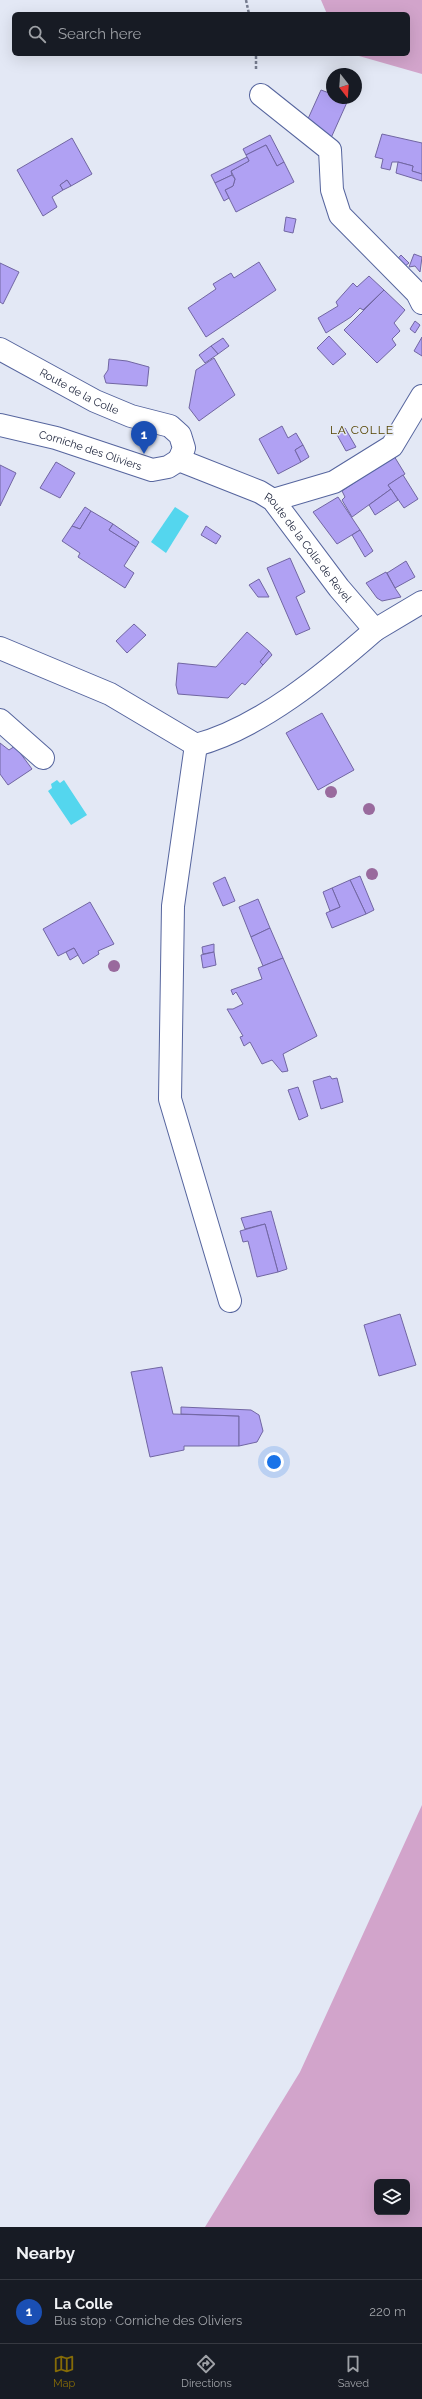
<!DOCTYPE html>
<html lang="en">
<head>
<meta charset="utf-8">
<style>
  :root { --surface:#171b24; --page:#242831; --text:#f1f3f6; --muted:#9ea1a6; --line:#363941; --accent:#856b07 }
  body { margin:0; font-family:Raleway,sans-serif; background:var(--page); color:var(--text) }
  .controls { position:absolute; right:12px; bottom:12px; display:grid; overflow:hidden; border-radius:6px; box-shadow:0 4px 16px #0002 }
  .controls button { width:36px; height:36px; display:grid; place-items:center; padding:0; border:0; border-bottom:1px solid var(--line); background:var(--surface); color:var(--text); font:20px sans-serif }
  .compass { position:absolute; left:326px; top:68px; width:36px; height:36px; border-radius:50%; background:var(--surface); box-shadow:0 4px 16px #0002; rotate:163deg }
  .you { position:absolute; left:274px; top:1462px; width:14px; height:14px; margin:-10px; border:3px solid #fff; border-radius:50%; background:#1a73e8; box-shadow:0 0 0 6px #1a73e833 }
  .badge { display:grid; place-items:center; width:26px; height:26px; border-radius:50%; background:var(--accent); color:#fff; font-size:13px; font-weight:700 }
  .pin { position:absolute; translate:-50% -33px; filter:drop-shadow(0 1px 2px #0008) }
  .pin::after { content:''; position:absolute; top:21px; width:14px; height:12px; background:inherit; clip-path:polygon(0 0,100% 0,50% 100%) }
  .list { margin:0; padding:0; list-style:none }
  h2 { display:flex; justify-content:space-between; align-items:center; height:52px; margin:0; padding:0 16px; font-size:17px }
  h2 small { font-size:13px; font-weight:400; color:var(--muted) }
  .list li { display:grid; grid-template-columns:26px 1fr auto; gap:12px; align-items:center; box-sizing:border-box; height:64px; padding:0 16px; border-top:1px solid var(--line) }
  .list b { display:block; font-size:15px; white-space:nowrap }
  .list p { margin:0; font-size:13px; white-space:nowrap; color:var(--muted) }
  .list em { font-size:13px; font-style:normal; color:var(--muted) }
  .icon { flex:none; width:22px; height:22px; fill:none; stroke:currentColor; stroke-width:2; stroke-linecap:round; stroke-linejoin:round }
  .map { position:relative; flex:none; width:422px; height:2227px; overflow:hidden }
  .search { position:absolute; background:var(--surface); box-shadow:0 4px 16px #0002; left:12px; right:12px; top:12px; height:44px; display:flex; align-items:center; gap:10px; box-sizing:border-box; padding:0 14px; border-radius:6px; color:var(--muted); font-size:15px }
  .sheet { height:116px; background:var(--surface) }
  nav { display:flex; justify-content:space-around; align-items:center; box-sizing:border-box; height:56px; border-top:1px solid var(--line); background:var(--surface); font-size:11px; color:var(--muted) }
  nav a { display:grid; justify-items:center; gap:2px }
  nav .on { color:var(--accent) }
  .map>svg:first-child { display:block }
  .green { fill:#d2a4cb; fill-rule:evenodd }
  .water { fill:#54d6ee }
  .building { fill:#b0a1f3; stroke:#7166a2 }
  .lines { fill:none; stroke-linecap:round; stroke-linejoin:round }
  .minor-casing { stroke:#56659e; stroke-width:24 }
  .path { stroke:#767c8f; stroke-width:2.5; stroke-dasharray:3 2; stroke-linecap:butt }
  .minor { stroke:#fff; stroke-width:22 }
  .tree { fill:#996a9d }
  .labels { text-anchor:middle; stroke-width:3; stroke-linejoin:round; paint-order:stroke }
  .street-label { font-size:11px; fill:#1a2139; stroke:#e3e8f5 }
  .neighbourhood-label { font-size:12px; letter-spacing:1px; fill:#540; stroke:#e3e8f5 }
</style>
</head>
<body>
<div class="map">
<svg width="422" height="2227" viewBox="0 0 422 2227">
  <rect width="100%" height="100%" fill="#e3e8f5"/>
  <g class="green">
    <polygon points="321,0 422,0 422,74 352,54 408,54 408,14 327,14"/>
    <path d="M422 1805V2227H205L300 2072ZM377 2182H407V2212H377Z"/>
  </g>
  <g class="water">
    <polygon points="175,507 189,516 166,553 151,542"/>
    <polygon points="57,780 60,783 64,780 87,815 71,825 48,791 52,788 51,784"/>
  </g>
  <g class="building">
    <polygon points="321,90 332,94 332,98 348,100 331,138 307,121"/>
    <polygon points="382,134 422,143 422,174 412,171 413,166 398,162 392,162 390,170 381,168 383,159 375,157"/>
    <polygon points="270,135 284,162 277,166 266,145 246,155 243,149"/>
    <polygon points="72,138 92,174 71,186 67,180 60,185 63,190 52,197 57,207 43,216 17,170"/>
    <polygon points="266,145 277,166 284,162 294,182 236,212 225,190 233,186 235,179 231,171 249,161 246,155"/>
    <polygon points="247,157 249,161 231,171 232,175 215,183 211,175"/>
    <polygon points="398,162 413,166 412,171 422,174 422,181 396,173"/>
    <polygon points="232,175 235,179 233,186 225,190 229,198 224,201 215,183"/>
    <polygon points="67,180 71,186 63,190 60,185"/>
    <polygon points="286,217 296,219 293,233 284,231"/>
    <polygon points="414,254 422,257 420,272 415,266 409,267"/>
    <polygon points="401,255 409,263 400,270 392,265"/>
    <polygon points="259,262 276,290 206,337 188,308 216,289 213,284 231,273 234,278"/>
    <polygon points="0,263 19,272 3,304 0,302"/>
    <polygon points="369,276 384,290 363,310 360,308 351,317 326,333 318,318 338,306 336,302 353,283 357,287"/>
    <polygon points="384,290 405,310 394,323 400,331 392,339 396,345 377,363 344,330"/>
    <polygon points="415,321 420,325 415,333 410,329"/>
    <polygon points="329,336 346,354 333,365 317,348"/>
    <polygon points="422,337 422,356 414,351"/>
    <polygon points="223,338 229,346 218,354 211,346"/>
    <polygon points="211,346 218,354 205,363 199,355"/>
    <polygon points="214,358 235,395 199,421 189,408 196,370"/>
    <polygon points="109,359 127,361 149,367 147,386 106,383 104,376 108,370"/>
    <polygon points="282,426 288,438 296,433 303,445 295,450 301,462 278,474 259,439"/>
    <polygon points="345,428 356,447 346,451 336,433"/>
    <polygon points="303,445 309,457 301,462 295,450"/>
    <polygon points="394,456 405,474 388,485 391,489 352,517 342,500 345,497 342,491"/>
    <polygon points="56,462 75,473 60,498 40,488"/>
    <polygon points="0,465 16,473 0,506"/>
    <polygon points="403,475 418,499 404,508 388,485"/>
    <polygon points="391,489 398,500 375,515 369,505"/>
    <polygon points="338,497 360,530 337,544 313,512"/>
    <polygon points="85,507 91,511 80,529 72,526"/>
    <polygon points="91,511 113,524 109,530 136,547 124,566 134,573 125,588 78,557 80,553 62,541 72,526 80,529"/>
    <polygon points="113,524 139,542 136,547 109,530"/>
    <polygon points="206,526 221,536 216,544 201,535"/>
    <polygon points="360,530 373,551 365,557 352,535"/>
    <polygon points="290,558 305,592 296,597 310,629 296,635 267,568"/>
    <polygon points="406,561 415,577 395,588 387,573"/>
    <polygon points="386,572 395,588 401,597 382,601 377,598 366,583"/>
    <polygon points="259,579 269,597 258,597 249,585"/>
    <polygon points="134,624 146,635 127,653 116,641"/>
    <polygon points="247,632 269,651 260,662 263,665 245,685 242,683 228,698 178,694 176,685 178,663 216,667"/>
    <polygon points="269,651 272,655 263,665 260,662"/>
    <polygon points="322,713 354,770 318,790 286,733"/>
    <polygon points="0,743 9,750 15,746 32,769 8,785 0,774"/>
    <polygon points="360,876 374,910 366,914 350,880"/>
    <polygon points="225,877 235,901 223,906 213,883"/>
    <polygon points="350,880 366,914 332,928 326,913 340,907 332,888"/>
    <polygon points="332,888 340,907 330,911 323,892"/>
    <polygon points="258,899 270,928 251,937 239,907"/>
    <polygon points="90,902 114,944 98,951 99,954 83,964 74,948 58,956 43,929"/>
    <polygon points="270,928 283,958 263,966 251,937"/>
    <polygon points="214,944 214,952 203,954 202,947"/>
    <polygon points="74,948 78,955 70,960 66,952"/>
    <polygon points="214,952 216,965 203,968 201,955"/>
    <polygon points="283,958 317,1036 283,1054 288,1071 282,1072 272,1060 262,1064 250,1042 244,1046 240,1037 243,1036 227,1009 233,1009 243,1004 236,992 233,995 231,990 262,979 258,968"/>
    <polygon points="330,1076 332,1079 337,1078 343,1102 321,1109 313,1081"/>
    <polygon points="298,1087 308,1116 299,1120 288,1090"/>
    <polygon points="271,1211 287,1269 278,1272 265,1224 245,1229 241,1218"/>
    <polygon points="265,1224 278,1272 257,1277 248,1241 243,1242 240,1231"/>
    <polygon points="400,1314 416,1365 379,1376 364,1325"/>
    <polygon points="162,1367 173,1414 239,1416 239,1446 184,1446 184,1450 150,1457 131,1372"/>
    <polygon points="181,1407 251,1410 259,1415 263,1431 257,1442 239,1446 239,1416 181,1414"/>
  </g>
  <g class="lines">
    <g class="minor-casing">
      <g id="minor">
        <polyline points="261,95 330,150 332,190 340,215 417,293 422,303"/>
        <path id="s1" d="M0 349 95 401 131 416 170 426 180 435 184 448 179 460"/>
        <path id="s2" d="M0 425 56 438 152 470 168 467 179 460"/>
        <path id="s3" d="M179 460 260 492 273 500 339 588 375 630 422 602"/>
        <polyline points="273,500 334,482 392,446 422,396"/>
        <path d="M0 648 110 694 196 745C260 728 326 673 375 630"/>
        <polyline points="0,720 43,758"/>
        <polyline points="196,745 173,906 170,1099 230,1301"/>
      </g>
    </g>
    <g class="path">
      <polyline points="246,0 249,14"/>
      <polyline points="256,69 256,54"/>
    </g>
    <use href="#minor" class="minor"/>
  </g>
  <g class="tree">
    <circle cx="331" cy="792" r="6"/>
    <circle cx="369" cy="809" r="6"/>
    <circle cx="372" cy="874" r="6"/>
    <circle cx="114" cy="966" r="6"/>
  </g>
  <g class="labels">
    <g class="street-label">
      <text dy="4" stroke="none"><textPath href="#s1" startOffset="90">Route de la Colle</textPath></text>
      <text dy="4" stroke="none"><textPath href="#s2" startOffset="94">Corniche des Oliviers</textPath></text>
      <text dy="4" stroke="none"><textPath href="#s3" startOffset="161">Route de la Colle de Revel</textPath></text>
    </g>
    <g class="neighbourhood-label">
      <text x="362" y="434">LA COLLE</text>
    </g>
  </g>
</svg>
<div class="controls">
<button><svg class="icon" aria-label="layers" viewBox="0 0 24 24"><path d="M12 4l9 5-9 5-9-5zM3 14l9 5 9-5"/></svg></button>
</div>
<svg class="compass" viewBox="-18 -18 36 36"><path d="M0-13l5 13h-10z" fill="#e53935"/><path d="M0 13l5-13h-10z" fill="#9ea1a6"/></svg>
<div class="you"></div>
<div class="pin badge" style="left:144px;top:454px;background:#1a4fb4">1</div>
<div class="search"><svg class="icon" aria-label="search" viewBox="0 0 24 24"><circle cx="10" cy="10" r="6"/><path d="M15 15l6 6"/></svg>Search here</div>
</div>
<section class="sheet">
<h2>Nearby<small></small></h2>
<ul class="list">
<li><span class="badge" style="background:#1a4fb4">1</span><div><b>La Colle</b><p>Bus stop · Corniche des Oliviers</p></div><em>220 m</em></li>
</ul>
</section>
<nav>
<a class="on"><svg class="icon" aria-label="map" viewBox="0 0 24 24"><path d="M3 6l6-2 6 2 6-2v14l-6 2-6-2-6 2zM9 4v14M15 6v14"/></svg>Map</a>
<a><svg class="icon" aria-label="directions" viewBox="0 0 24 24"><path d="M12 3l9 9-9 9-9-9zM9 14v-3h6M13 9l2 2-2 2"/></svg>Directions</a>
<a><svg class="icon" aria-label="saved" viewBox="0 0 24 24"><path d="M7 4h10v16l-5-4-5 4z"/></svg>Saved</a>
</nav>
</body>
</html>
